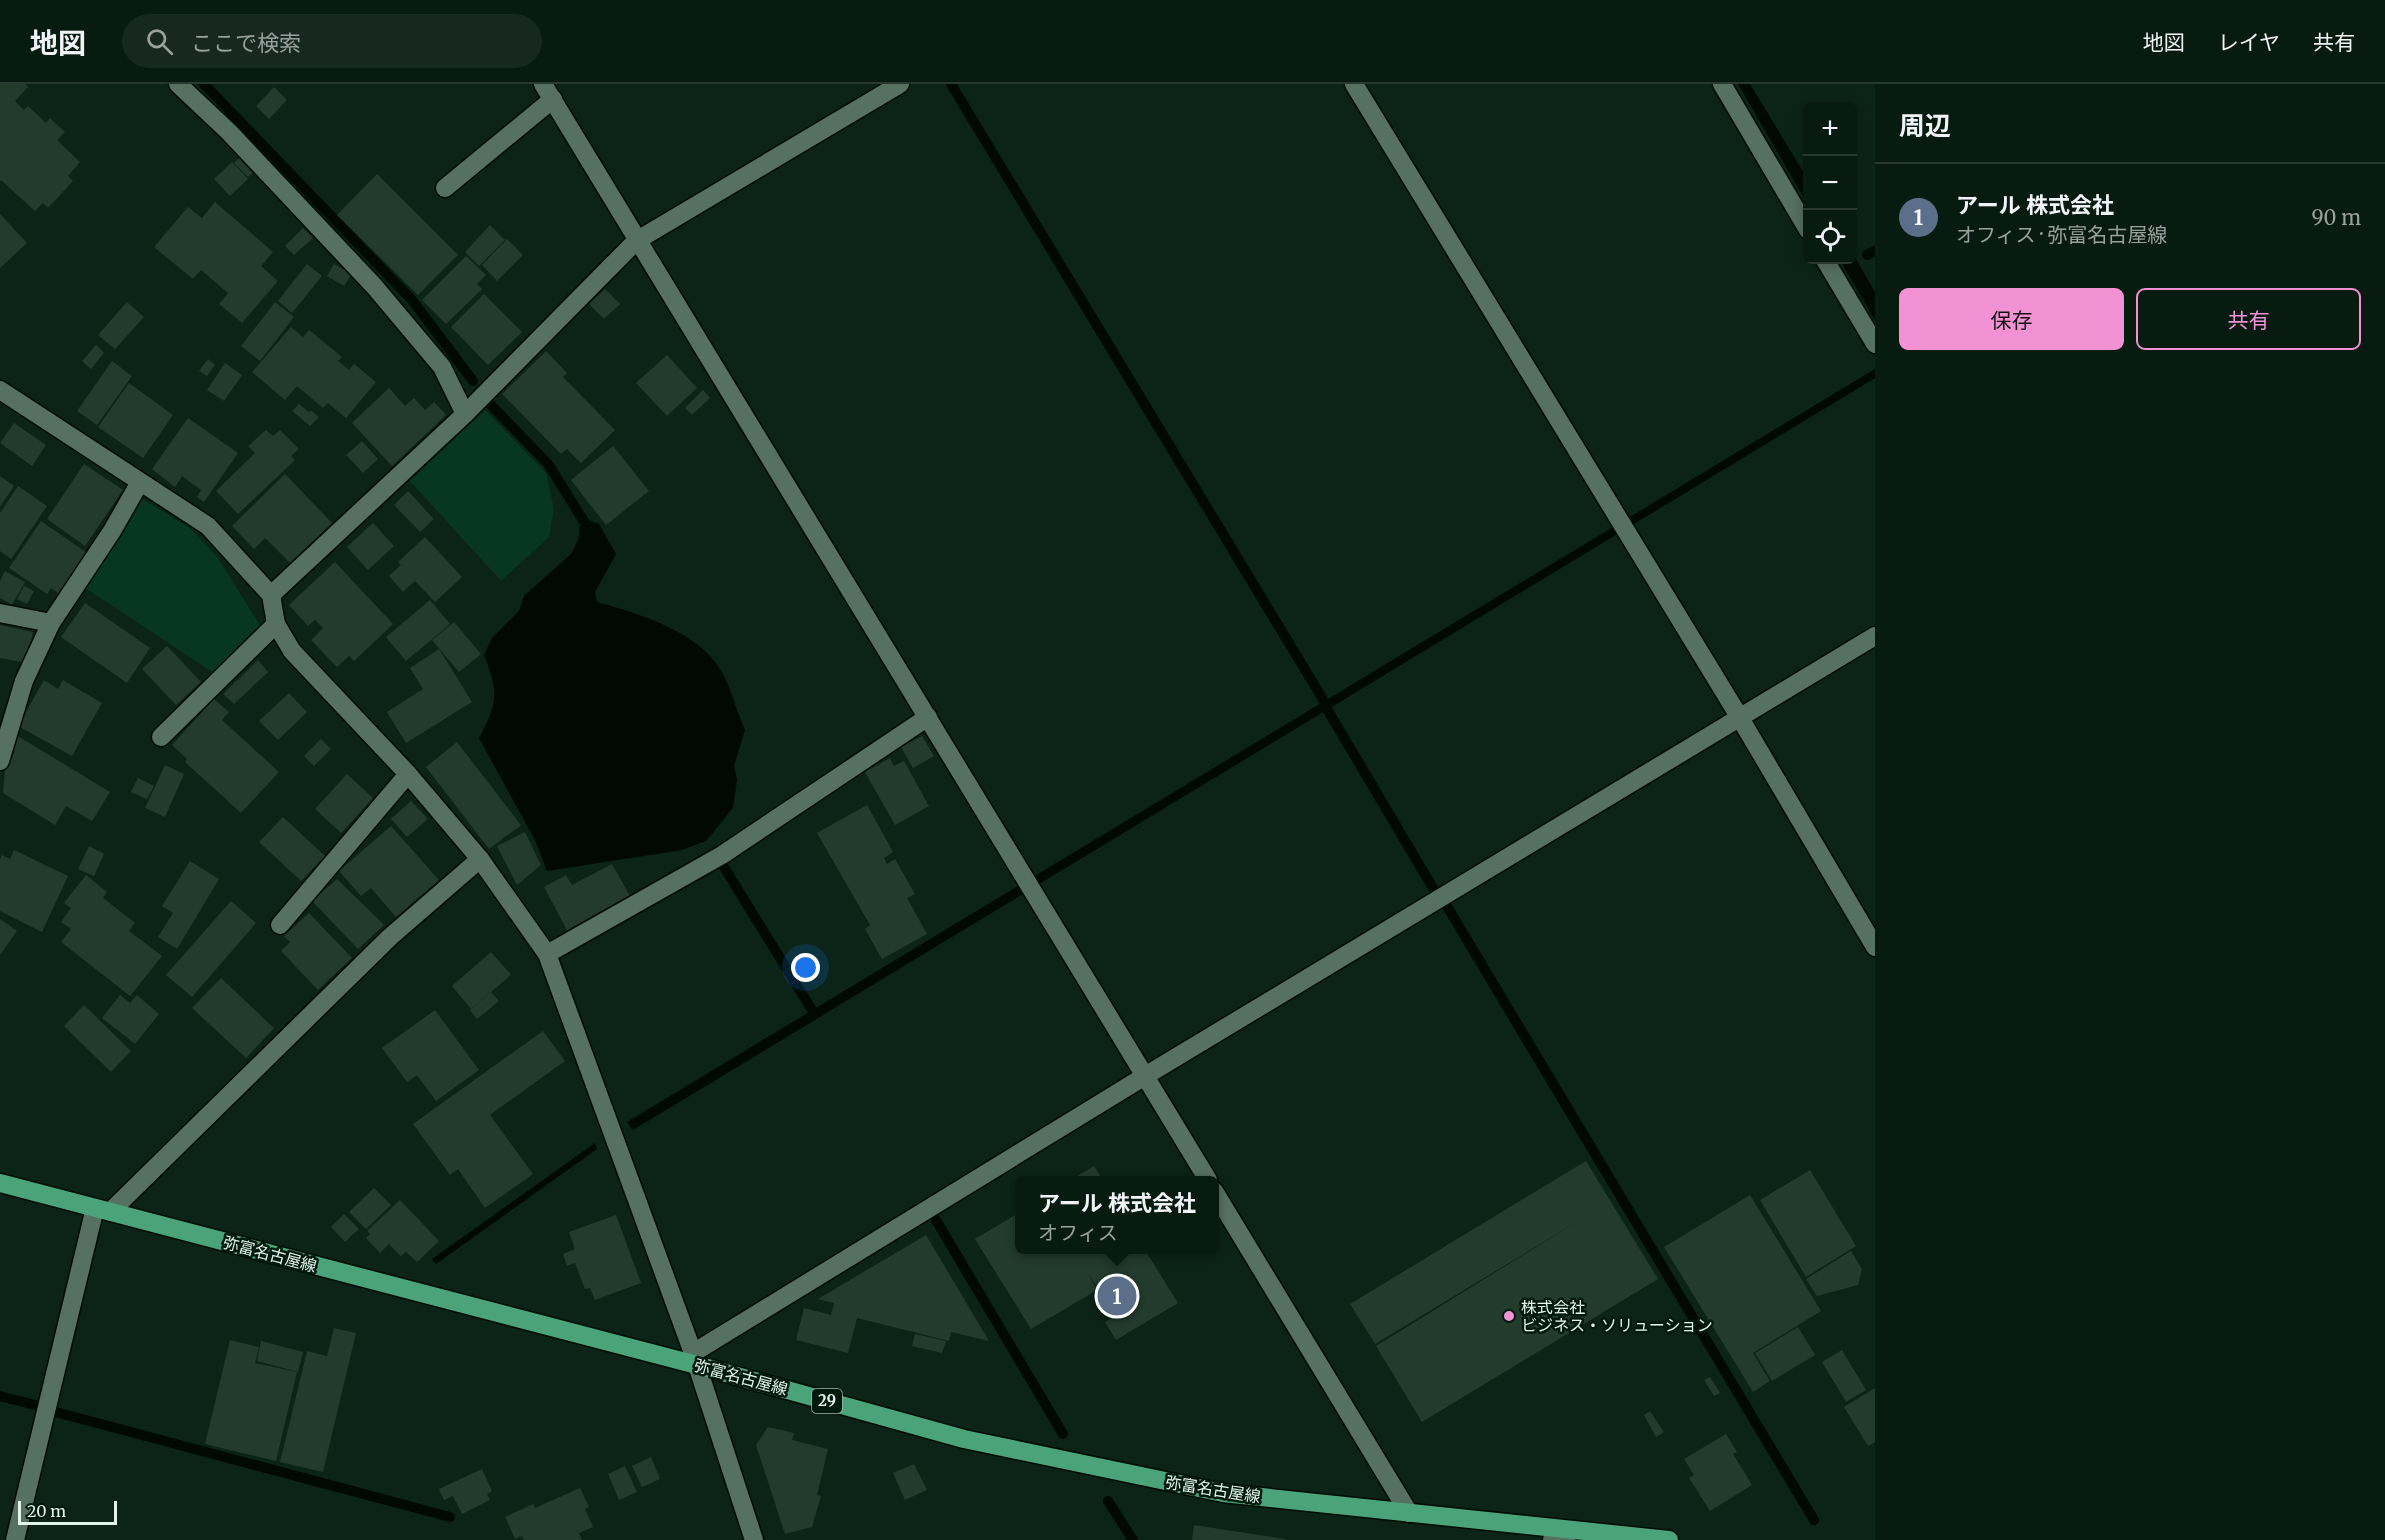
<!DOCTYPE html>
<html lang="ja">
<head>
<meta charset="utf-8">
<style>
  :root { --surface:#081b11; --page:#16281f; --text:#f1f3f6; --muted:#98a19f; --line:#293931; --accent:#f391d5 }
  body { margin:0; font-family:Merriweather,"Noto Sans JP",serif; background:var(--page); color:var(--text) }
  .controls { position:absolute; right:18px; top:18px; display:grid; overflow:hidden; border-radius:9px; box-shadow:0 3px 15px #0003 }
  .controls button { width:54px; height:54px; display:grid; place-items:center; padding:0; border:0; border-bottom:2px solid var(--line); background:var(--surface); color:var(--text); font:30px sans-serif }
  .scale { position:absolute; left:18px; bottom:15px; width:99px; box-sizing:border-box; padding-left:6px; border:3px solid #e5f4eb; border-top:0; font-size:16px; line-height:21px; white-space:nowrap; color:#e5f4eb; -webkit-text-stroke:4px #021a0e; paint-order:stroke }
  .you { position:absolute; left:806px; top:884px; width:21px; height:21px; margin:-15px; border:4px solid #fff; border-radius:50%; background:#1a73e8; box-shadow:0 0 0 9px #1a73e833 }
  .badge { display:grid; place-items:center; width:39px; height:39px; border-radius:50%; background:var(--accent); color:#fff; font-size:20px; font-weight:700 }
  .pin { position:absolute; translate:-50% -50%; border:3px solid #fff; box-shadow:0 2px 6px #0006 }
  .popup { position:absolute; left:1015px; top:1092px; width:204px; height:78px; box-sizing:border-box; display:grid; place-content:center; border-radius:9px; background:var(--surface); filter:drop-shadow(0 2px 4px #0005); font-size:20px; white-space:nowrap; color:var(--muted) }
  .popup b { font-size:22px; color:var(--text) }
  .popup::after { content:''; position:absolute; left:50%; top:100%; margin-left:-12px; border:12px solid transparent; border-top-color:var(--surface) }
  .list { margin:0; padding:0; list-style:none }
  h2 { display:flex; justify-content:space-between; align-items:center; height:78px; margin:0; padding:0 24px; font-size:26px }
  h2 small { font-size:20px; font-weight:400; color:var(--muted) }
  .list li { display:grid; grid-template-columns:39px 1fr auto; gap:18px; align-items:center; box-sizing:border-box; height:108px; padding:0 24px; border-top:2px solid var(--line) }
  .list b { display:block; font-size:22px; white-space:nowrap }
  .list p { margin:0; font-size:20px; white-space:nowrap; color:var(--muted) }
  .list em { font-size:20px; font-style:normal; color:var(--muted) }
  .actions { display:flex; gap:12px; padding:18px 24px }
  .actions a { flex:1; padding:14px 0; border:2px solid var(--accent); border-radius:9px; text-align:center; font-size:21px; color:var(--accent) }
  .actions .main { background:var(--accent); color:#111 }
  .icon { flex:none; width:33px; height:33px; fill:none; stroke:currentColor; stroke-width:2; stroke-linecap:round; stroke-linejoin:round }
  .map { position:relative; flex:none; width:1875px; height:1456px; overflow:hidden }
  header { display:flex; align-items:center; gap:36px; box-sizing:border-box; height:84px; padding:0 30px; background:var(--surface); border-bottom:2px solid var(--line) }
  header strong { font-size:28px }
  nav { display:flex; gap:33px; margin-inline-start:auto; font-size:21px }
  .search { width:420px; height:54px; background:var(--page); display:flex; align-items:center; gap:15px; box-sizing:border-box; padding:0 21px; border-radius:33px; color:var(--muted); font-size:22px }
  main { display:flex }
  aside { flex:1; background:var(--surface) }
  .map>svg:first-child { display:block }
  .green { fill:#073621 }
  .water { fill:#000a03 }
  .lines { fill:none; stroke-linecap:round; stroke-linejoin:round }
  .stream { stroke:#000a03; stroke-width:10 }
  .building { fill:#223b2d }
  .minor-casing { stroke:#000c04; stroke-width:21 }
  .major-casing { stroke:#000c04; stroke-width:21 }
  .minor { stroke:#567061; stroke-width:18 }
  .major { stroke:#4ba479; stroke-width:18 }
  .poi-dot { fill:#f391d5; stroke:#021a0e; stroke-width:2 }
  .labels { text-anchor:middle; stroke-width:5; stroke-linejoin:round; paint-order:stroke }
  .shield { fill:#021a0e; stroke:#a1b3a9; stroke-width:1.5 }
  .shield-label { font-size:15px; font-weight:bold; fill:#e5f4eb }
  .street-label { font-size:16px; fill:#e5f4eb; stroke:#021a0e }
  .poi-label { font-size:16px; fill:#e5f4eb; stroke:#021a0e; text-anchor:start }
</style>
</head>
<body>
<header>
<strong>地図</strong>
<div class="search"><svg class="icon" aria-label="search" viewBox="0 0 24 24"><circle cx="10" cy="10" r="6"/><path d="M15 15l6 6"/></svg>ここで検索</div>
<nav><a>地図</a><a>レイヤ</a><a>共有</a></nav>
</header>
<main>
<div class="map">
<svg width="1875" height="1456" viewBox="0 0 1875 1456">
  <rect width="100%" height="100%" fill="#0b2417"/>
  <g class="green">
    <polygon points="485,326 546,389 554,425 549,453 501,497 410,397"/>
    <polygon points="143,415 191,445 218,474 261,543 214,589 82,502 135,419"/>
  </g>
  <g class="water">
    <polygon points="1738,0 1750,0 1807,94 1807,119"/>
    <polygon points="1853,170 1875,208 1875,236 1840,176 1852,176"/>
    <polygon points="1875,285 1875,294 633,1046 627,1038"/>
    <path d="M588 436 599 440 616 470 595 508 597 518C640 530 705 549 725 594 733 611 737 629 745 646L734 682 737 696 733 724 706 757 682 766 547 787 535 756 479 654C498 619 499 608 484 571L492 554 519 527 524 512 571 470 579 454 580 442Z"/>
    <polygon points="595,1059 597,1065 436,1180 432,1175"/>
  </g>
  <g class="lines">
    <g class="stream">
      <polyline points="204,0 412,216 473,297"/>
      <polyline points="951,0 1324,617"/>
      <polyline points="1867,171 1875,167"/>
      <polyline points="490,320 548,380 585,439"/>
      <polyline points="1327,625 1433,804"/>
      <polyline points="724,783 812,926"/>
      <polyline points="1448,824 1814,1436"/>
      <polyline points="936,1136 1063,1350"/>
      <polyline points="0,1312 39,1322"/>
      <polyline points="52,1327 450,1433"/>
      <polyline points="1108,1417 1133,1456"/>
    </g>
  </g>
  <g class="building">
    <polygon points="0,0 25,0 28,3 15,17 24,26 28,22 46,39 50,34 65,48 57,56 80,78 68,92 73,97 48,124 43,119 35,127 1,96 0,98"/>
    <polygon points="274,3 287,16 269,35 256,22"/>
    <polygon points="239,74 253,89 248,93 234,79"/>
    <polygon points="232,78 248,95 230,112 214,95"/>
    <polygon points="377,90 458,171 418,211 337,131"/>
    <polygon points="215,118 273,168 261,182 278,197 242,239 219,220 228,209 201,186 193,195 154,163 188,123 202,134"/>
    <polygon points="0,130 27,159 0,184"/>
    <polygon points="490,141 505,156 479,182 465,168"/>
    <polygon points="303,144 313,154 294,171 285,162"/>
    <polygon points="507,155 523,171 497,197 482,181"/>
    <polygon points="466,172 486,191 477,200 482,205 446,240 422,216"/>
    <polygon points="307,180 322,192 292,229 278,217"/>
    <polygon points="334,180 352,190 344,202 327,192"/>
    <polygon points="605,205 620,220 604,235 589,220"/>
    <polygon points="484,210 522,248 488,281 451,243"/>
    <polygon points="127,218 144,233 115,265 98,251"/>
    <polygon points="275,218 294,233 260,277 241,262"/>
    <polygon points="291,243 303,253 309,246 342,273 338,277 349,286 354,280 376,298 346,334 328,319 323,324 297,302 285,316 252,288"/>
    <polygon points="96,261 104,269 91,285 82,277"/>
    <polygon points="546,267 567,289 563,293 615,346 581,379 567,365 561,370 502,310"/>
    <polygon points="667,271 697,304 667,332 636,299"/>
    <polygon points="208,275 215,281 207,292 199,287"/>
    <polygon points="112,277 132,292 97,341 77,327"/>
    <polygon points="225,279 242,291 224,317 207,306"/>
    <polygon points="129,299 173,331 143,374 98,343"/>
    <polygon points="389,304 405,322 414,314 425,326 434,318 446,331 392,382 352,339"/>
    <polygon points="703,306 710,314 692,331 685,324"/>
    <polygon points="299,320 309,328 310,326 319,333 310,342 292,327"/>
    <polygon points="188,334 238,369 204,418 197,413 201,406 182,392 175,403 152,385"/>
    <polygon points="14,339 46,361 32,382 0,359"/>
    <polygon points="266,346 273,352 280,346 299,365 291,372 295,376 238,430 216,407 255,369 248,362"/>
    <polygon points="362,357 378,375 363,389 346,371"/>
    <polygon points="613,362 649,407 606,441 571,396"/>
    <polygon points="84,380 123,406 85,462 47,435"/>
    <polygon points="285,390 332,439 290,479 265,454 254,465 232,442"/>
    <polygon points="0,392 14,402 0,423"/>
    <polygon points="18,402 47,422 11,475 0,467 0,429"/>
    <polygon points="408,407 434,435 420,448 394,421"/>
    <polygon points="41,437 87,469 59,510 51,504 47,510 9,484"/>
    <polygon points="373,439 394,462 368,486 347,463"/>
    <polygon points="425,453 462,493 435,518 415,497 403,508 389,492 401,481 398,478"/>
    <polygon points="335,478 393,540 354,577 349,572 337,583 311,556 323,544 315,536 308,542 289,521"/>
    <polygon points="5,487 25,498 12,521 0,514 0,497"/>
    <polygon points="24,502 34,507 27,520 17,515"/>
    <polygon points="430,516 450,540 406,577 386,553"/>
    <polygon points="85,519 150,564 127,599 61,553"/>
    <polygon points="454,538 481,570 459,588 432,556"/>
    <polygon points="0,541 33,548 27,579 0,574"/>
    <polygon points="167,562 201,598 176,621 142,585"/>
    <polygon points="439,565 472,618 406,659 387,628 423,605 410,584"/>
    <polygon points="258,576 268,588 234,620 223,610"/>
    <polygon points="44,596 58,605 63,596 102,619 72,672 18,642"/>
    <polygon points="289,609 307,628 278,656 259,637"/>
    <polygon points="214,615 229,628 222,636 279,688 241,729 185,678 187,675 172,661"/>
    <polygon points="16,651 110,708 92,737 66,722 55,741 3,709 5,684 15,667 8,663"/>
    <polygon points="922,652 934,672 913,684 901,663"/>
    <polygon points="321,655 331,665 314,682 304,672"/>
    <polygon points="457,658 521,741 489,765 426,683"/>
    <polygon points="890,674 894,682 904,677 929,722 895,741 865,688"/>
    <polygon points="165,681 184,690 165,733 145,724"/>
    <polygon points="347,690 373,714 341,749 315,725"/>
    <polygon points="138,694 154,702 147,715 131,708"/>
    <polygon points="411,717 428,735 407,753 391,735"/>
    <polygon points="867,721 893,768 884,774 887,780 895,775 915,810 907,814 927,850 882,875 865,845 870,841 817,749"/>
    <polygon points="283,733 325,772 301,797 259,758"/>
    <polygon points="391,742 439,796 396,833 371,804 361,812 339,787"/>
    <polygon points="525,748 541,781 517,801 497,762"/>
    <polygon points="89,762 104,770 94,792 78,785"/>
    <polygon points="14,766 68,792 42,848 0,827 0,775 2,771 10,775"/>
    <polygon points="190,777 219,795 177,865 158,853 173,829 162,822"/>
    <polygon points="612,780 630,812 567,846 544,803 566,791 572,801"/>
    <polygon points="86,791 107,808 103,814 135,839 129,847 162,872 130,912 61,858 71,845 61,838 71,824 64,819"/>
    <polygon points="337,795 384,841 358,865 312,817"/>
    <polygon points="231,817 256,839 192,913 166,891"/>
    <polygon points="309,829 352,874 318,906 281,867 290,858 284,852"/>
    <polygon points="0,835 17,847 0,871"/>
    <polygon points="491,868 511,891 471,925 452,902"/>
    <polygon points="221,894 274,944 246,974 192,924"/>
    <polygon points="491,908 499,917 477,935 470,926"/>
    <polygon points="120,911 130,919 137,911 159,930 135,960 102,934"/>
    <polygon points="84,921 131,967 111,988 64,942"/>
    <polygon points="435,926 479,986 436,1017 417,991 407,998 382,964"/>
    <polygon points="543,947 565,977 490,1031 533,1090 485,1124 458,1085 450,1091 413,1040"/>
    <polygon points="1586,1077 1658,1195 1422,1338 1376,1262 1580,1136 1375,1260 1350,1220"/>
    <polygon points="1094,1082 1103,1096 1071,1096"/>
    <polygon points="1810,1086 1856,1162 1806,1193 1760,1116"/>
    <polygon points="374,1104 391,1121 366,1145 349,1128"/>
    <polygon points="1750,1111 1821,1227 1753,1269 1770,1297 1753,1308 1664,1163"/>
    <polygon points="400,1116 439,1157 417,1178 406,1168 401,1172 389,1160 380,1169 366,1154 370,1150 367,1147"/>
    <polygon points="1020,1128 1020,1166 1145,1166 1178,1219 1116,1256 1105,1238 1115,1232 1088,1189 1097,1206 1031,1245 975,1155"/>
    <polygon points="344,1130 359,1145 345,1158 331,1143"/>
    <polygon points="616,1131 641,1199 595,1216 590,1204 585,1205 575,1179 567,1182 563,1170 575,1165 569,1148"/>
    <polygon points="926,1151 989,1257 951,1248 949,1257 857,1234 848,1269 796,1256 804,1224 831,1231 834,1219 818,1215"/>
    <polygon points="1851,1167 1862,1185 1858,1201 1817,1212 1806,1195"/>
    <polygon points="1798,1243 1815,1271 1772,1297 1755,1269"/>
    <polygon points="334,1244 356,1249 323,1388 280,1378 307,1267 327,1272"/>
    <polygon points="915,1250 946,1257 942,1269 912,1262"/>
    <polygon points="230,1256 259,1263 255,1279 297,1288 276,1377 205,1360"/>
    <polygon points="261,1257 303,1268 298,1288 257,1277"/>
    <polygon points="1842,1266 1866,1306 1846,1318 1822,1278"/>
    <polygon points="1710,1293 1720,1309 1714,1312 1704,1296"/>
    <polygon points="1875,1304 1875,1358 1868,1362 1844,1323"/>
    <polygon points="1650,1327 1664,1348 1656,1353 1644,1331"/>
    <polygon points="768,1343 794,1349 792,1356 828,1365 817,1411 821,1412 812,1443 785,1450 756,1361"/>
    <polygon points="1726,1350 1737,1368 1733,1370 1752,1401 1710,1427 1689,1394 1694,1391 1684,1375"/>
    <polygon points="651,1373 660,1395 642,1403 632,1382"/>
    <polygon points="914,1380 927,1406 905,1416 893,1389"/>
    <polygon points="625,1382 637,1408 619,1416 608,1390"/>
    <polygon points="482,1385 492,1407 487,1410 490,1416 462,1430 453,1412 444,1416 439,1405"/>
    <polygon points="580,1404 589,1423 585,1425 593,1443 579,1449 582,1456 524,1456 522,1452 515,1455 505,1433 533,1420 535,1424"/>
    <polygon points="1194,1441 1285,1455 1285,1456 1192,1456"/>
  </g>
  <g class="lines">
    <g class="minor-casing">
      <g id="minor">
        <polyline points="178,0 229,48 374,202 442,283 465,330"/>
        <polyline points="543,0 1208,1096"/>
        <polyline points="1354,0 1740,634 1875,863"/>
        <polyline points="1722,0 1808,146"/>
        <polyline points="445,104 553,15"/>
        <polyline points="1825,176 1875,260"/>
        <polyline points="0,306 208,442 271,511 276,540 292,567 408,690 480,775 547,870 693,1269 754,1456"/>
        <polyline points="271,511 465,330 636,157 900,0"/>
        <polyline points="0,529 51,539 112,447 140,398"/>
        <polyline points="161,653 276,540"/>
        <polyline points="0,677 24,597 51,539"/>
        <polyline points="280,841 408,690"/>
        <polyline points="547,870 722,771 928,633"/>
        <polyline points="1214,1107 1409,1429"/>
        <polyline points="110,1128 390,853 480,775"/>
        <polyline points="693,1269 1145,992 1875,552"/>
        <polyline points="15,1456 95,1124"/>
        <polyline points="1552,1456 1572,1447"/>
      </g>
    </g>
    <g class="major-casing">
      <polyline id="major" points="0,1099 697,1281 964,1355 1223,1409 1669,1456"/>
    </g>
    <use href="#minor" class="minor"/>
    <use href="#major" class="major"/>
  </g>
  <circle class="poi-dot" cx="1509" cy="1232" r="6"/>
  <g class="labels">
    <rect class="shield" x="812" y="1305" width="30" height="24" rx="4.5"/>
    <g class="shield-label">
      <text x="827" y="1322">29</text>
    </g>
    <g class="street-label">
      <text transform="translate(270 1170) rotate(15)" y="6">弥富名古屋線</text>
      <text transform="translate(741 1293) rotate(15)" y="6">弥富名古屋線</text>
      <text transform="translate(1213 1405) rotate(9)" y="6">弥富名古屋線</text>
    </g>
    <g class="poi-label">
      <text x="1521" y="1229">株式会社<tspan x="1521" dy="18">ビジネス・ソリューション</tspan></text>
    </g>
  </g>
</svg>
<div class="controls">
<button>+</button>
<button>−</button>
<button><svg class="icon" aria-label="locate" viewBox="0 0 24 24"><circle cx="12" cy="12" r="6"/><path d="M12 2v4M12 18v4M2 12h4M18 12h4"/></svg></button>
</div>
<div class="scale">20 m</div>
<div class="you"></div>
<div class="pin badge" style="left:1117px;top:1212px;background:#5c6f8a">1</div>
<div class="popup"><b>アール 株式会社</b>オフィス</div>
</div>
<aside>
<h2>周辺<small></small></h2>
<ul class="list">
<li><span class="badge" style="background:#5c6f8a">1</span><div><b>アール 株式会社</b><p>オフィス · 弥富名古屋線</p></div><em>90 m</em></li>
</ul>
<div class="actions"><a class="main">保存</a><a>共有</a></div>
</aside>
</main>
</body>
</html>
